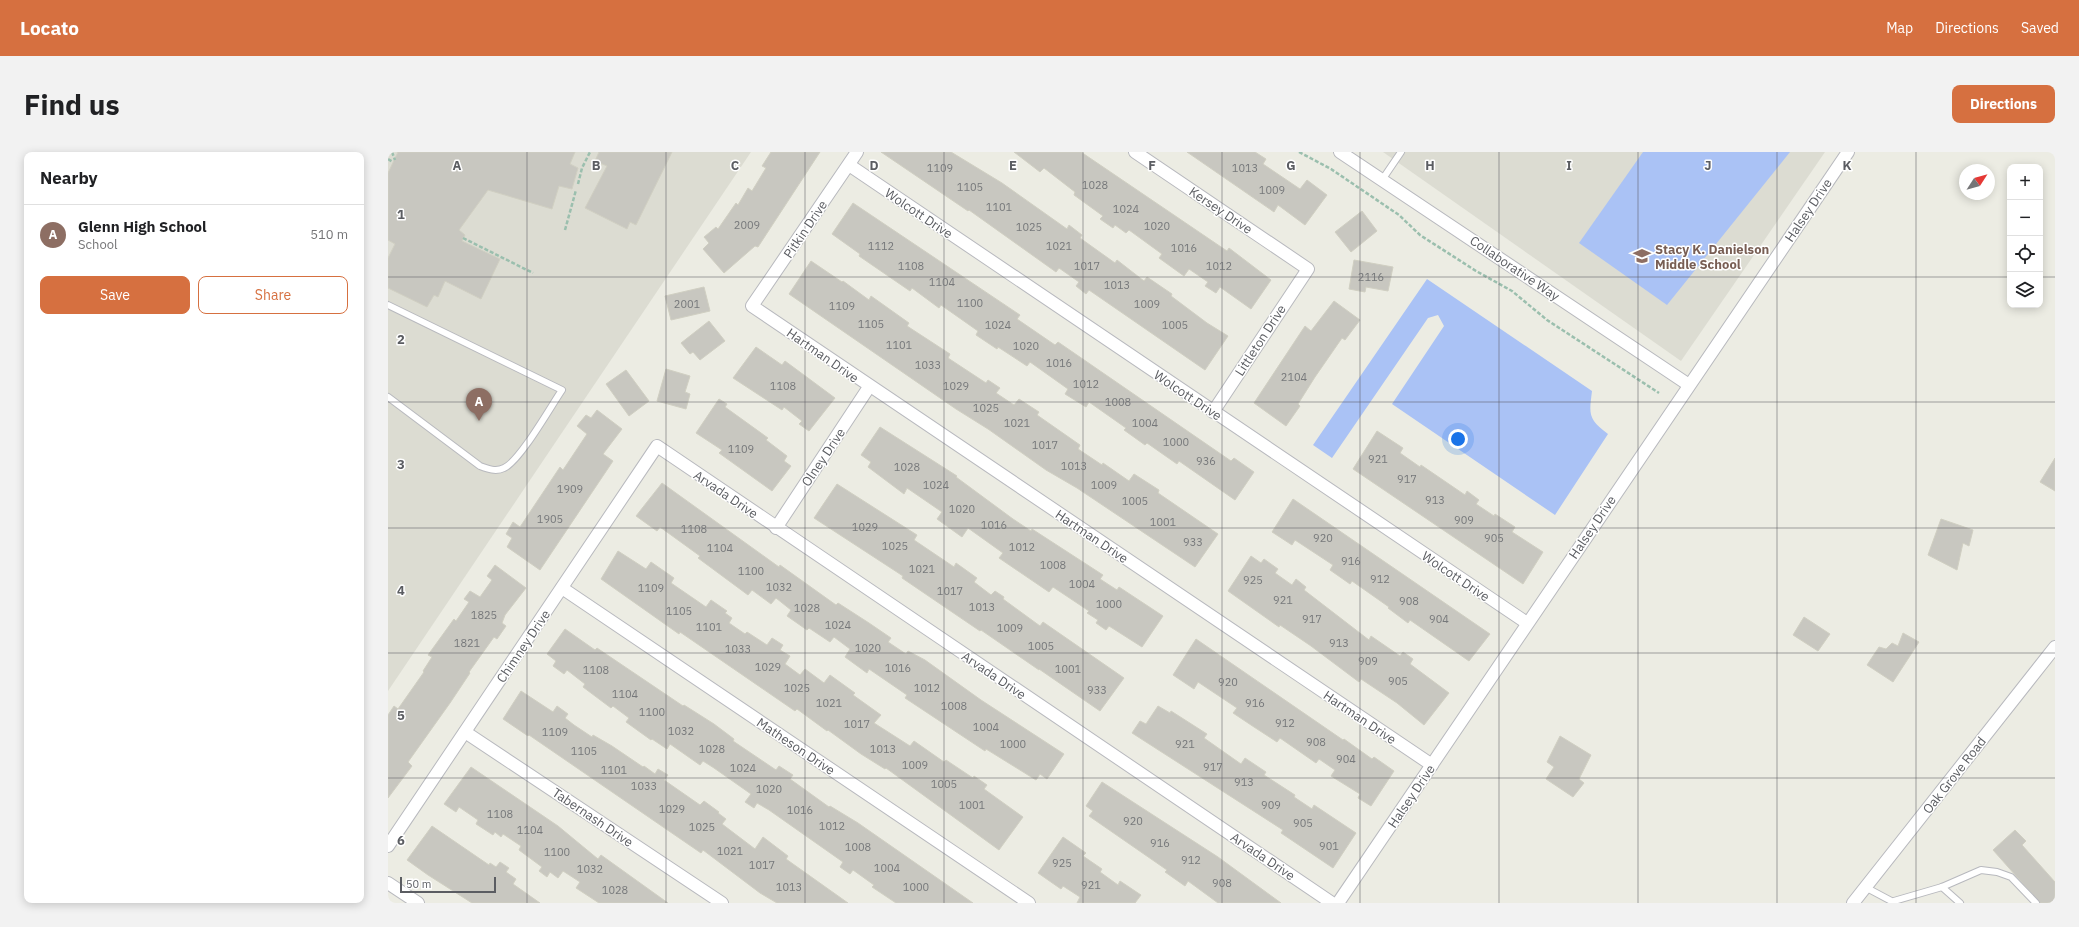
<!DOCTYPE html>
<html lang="en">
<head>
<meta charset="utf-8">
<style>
  :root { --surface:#fff; --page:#f2f2f2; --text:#202124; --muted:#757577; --line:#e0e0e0; --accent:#d67040 }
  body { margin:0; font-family:"IBM Plex Sans",sans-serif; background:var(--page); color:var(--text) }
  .controls { position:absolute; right:12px; top:12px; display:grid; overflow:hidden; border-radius:8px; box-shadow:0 2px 10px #0003 }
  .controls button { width:36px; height:36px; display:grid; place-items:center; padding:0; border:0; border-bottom:1px solid var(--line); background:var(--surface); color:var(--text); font:20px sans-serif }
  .compass { position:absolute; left:1571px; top:12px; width:36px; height:36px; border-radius:50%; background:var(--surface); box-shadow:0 2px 10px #0003; rotate:54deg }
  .scale { position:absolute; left:12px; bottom:10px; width:96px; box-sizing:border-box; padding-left:4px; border:2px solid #5b5d62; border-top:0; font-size:11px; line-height:14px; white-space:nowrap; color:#5b5d62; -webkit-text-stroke:3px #fff; paint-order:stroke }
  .you { position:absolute; left:1070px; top:287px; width:14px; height:14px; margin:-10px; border:3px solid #fff; border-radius:50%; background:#1a73e8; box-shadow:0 0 0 6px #1a73e833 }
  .badge { display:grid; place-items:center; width:26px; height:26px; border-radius:50%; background:var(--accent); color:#fff; font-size:13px; font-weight:700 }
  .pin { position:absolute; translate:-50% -33px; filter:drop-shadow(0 1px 2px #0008) }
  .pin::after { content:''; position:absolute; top:21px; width:14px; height:12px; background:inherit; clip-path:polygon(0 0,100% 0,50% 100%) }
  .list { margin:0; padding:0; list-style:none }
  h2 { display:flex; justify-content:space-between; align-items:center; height:52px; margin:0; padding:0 16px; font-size:17px }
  h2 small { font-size:13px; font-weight:400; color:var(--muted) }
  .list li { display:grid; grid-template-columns:26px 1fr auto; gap:12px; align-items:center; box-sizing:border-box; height:60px; padding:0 16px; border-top:1px solid var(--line) }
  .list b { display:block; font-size:15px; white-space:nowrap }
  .list p { margin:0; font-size:13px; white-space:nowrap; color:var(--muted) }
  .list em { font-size:13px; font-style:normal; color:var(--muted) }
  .actions { display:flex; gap:8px; padding:12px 16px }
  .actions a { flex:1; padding:9px 0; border:1px solid var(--accent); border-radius:8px; text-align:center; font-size:14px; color:var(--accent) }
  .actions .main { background:var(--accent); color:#fff }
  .icon { flex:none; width:22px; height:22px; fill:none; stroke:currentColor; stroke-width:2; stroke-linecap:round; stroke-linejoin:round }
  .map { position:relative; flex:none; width:1667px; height:751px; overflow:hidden; border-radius:8px }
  header { display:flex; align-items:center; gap:24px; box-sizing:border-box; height:56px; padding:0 20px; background:var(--accent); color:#fff }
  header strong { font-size:19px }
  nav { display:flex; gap:22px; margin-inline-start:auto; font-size:14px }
  .intro { display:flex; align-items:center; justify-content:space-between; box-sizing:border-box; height:96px; padding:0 24px }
  h1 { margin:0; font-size:28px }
  .button { padding:10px 18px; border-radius:8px; background:var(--accent); color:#fff; font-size:14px; font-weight:700 }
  main { display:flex; gap:24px; padding:0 24px }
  aside { flex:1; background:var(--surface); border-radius:8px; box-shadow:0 2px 10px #0003 }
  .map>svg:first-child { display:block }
  .education { fill:#dcdcd2 }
  .water { fill:#aac2f5 }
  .building { fill:#c8c7c0; stroke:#d0cfc2 }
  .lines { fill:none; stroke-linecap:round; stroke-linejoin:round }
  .lane-casing { stroke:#b8b9be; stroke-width:8 }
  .street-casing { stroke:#b8b9be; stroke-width:14 }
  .path { stroke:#9bbfae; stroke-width:2.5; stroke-dasharray:4 2; stroke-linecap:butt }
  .lane { stroke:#fff; stroke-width:6 }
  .street { stroke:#fff; stroke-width:12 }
  .grid { fill:none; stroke:#5b5d62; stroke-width:1; stroke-opacity:0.55 }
  .labels { text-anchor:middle; stroke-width:3; stroke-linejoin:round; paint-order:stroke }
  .number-label { font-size:11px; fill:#76787a }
  .street-label { font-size:13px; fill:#5b5d62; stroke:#fff }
  .education-label { font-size:13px; font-weight:bold; fill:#785e54; stroke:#fff; text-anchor:start }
  .grid-label { font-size:13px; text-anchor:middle; font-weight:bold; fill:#5b5d62; stroke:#fff; stroke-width:3; stroke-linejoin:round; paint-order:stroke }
</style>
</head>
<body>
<header>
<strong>Locato</strong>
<nav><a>Map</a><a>Directions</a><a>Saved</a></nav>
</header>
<div class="intro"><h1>Find us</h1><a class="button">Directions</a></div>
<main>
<aside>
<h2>Nearby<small></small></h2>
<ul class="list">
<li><span class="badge" style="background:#8d6e63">A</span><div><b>Glenn High School</b><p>School</p></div><em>510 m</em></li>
</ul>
<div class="actions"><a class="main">Save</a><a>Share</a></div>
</aside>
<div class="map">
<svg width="1667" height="751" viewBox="0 0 1667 751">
  <rect width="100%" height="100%" fill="#ecece3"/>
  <g class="education">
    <polygon points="0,0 363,0 0,539"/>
    <polygon points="995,0 1437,0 1293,209"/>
  </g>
  <g class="water">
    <polygon points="1255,0 1402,0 1279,153 1191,91"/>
    <path d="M1039 127 1204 239C1201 263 1200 267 1220 282L1167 363 1004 252 1056 174 1050 163 1040 166 944 306 925 293Z"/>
  </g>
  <g class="building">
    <polygon points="10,0 187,0 182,12 190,16 184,37 171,34 164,57 100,38 71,78 77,83 74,89 112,107 93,147 57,129 50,145 46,143 39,155 0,136 0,106 7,92 0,88 0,21"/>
    <polygon points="211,0 284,0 248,73 242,70 239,77 197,56 219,14 207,9"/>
    <polygon points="383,0 432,0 370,95 367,94 336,121 315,97 321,91 316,85 328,75 330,77 348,51 350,53 360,36 364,39 378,16 374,14"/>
    <polygon points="493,0 563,0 614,31 679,77 681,73 694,83 692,86 727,111 729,108 756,129 759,125 784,142 783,144 819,171 840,184 817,218 701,138 698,142 688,134 691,130 671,116 668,120 581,58 580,59"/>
    <polygon points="626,0 693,0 839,99 841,96 883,128 863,157 832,135 828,141 817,134 820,130 801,117 796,124 771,106 774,102 741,78 738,81 727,73 725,76 712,67 715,64 686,43 687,40 656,16 652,20"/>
    <polygon points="799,0 867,0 878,7 875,12 912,37 919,28 939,43 917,73 890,53 886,60"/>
    <polygon points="465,51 632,163 629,167 667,193 670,190 843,309 846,306 866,320 847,348 791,309 789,312 759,291 757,293 736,278 738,276 701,250 698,255 677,242 680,237 642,210 639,214 610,195 609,197 588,183 590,179 553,153 551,156 524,136 522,139 471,104 472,102 444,82"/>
    <polygon points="974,59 989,79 963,100 947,80"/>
    <polygon points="966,108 1005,115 1000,139 978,135 977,140 961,137"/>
    <polygon points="423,109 454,130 455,129 481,148 483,144 521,171 519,174 562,202 560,206 598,231 600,228 612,236 608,241 626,253 631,247 651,260 649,263 692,293 690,297 714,313 715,311 741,329 746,322 771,338 770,341 830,382 807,415 689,336 658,318 600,277 568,257 401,142"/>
    <polygon points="316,135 322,159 283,168 277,144"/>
    <polygon points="946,149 972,168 957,188 954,186 927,225 910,252 912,254 898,274 866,251 917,174 923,179"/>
    <polygon points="321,169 337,189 312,208 305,200 302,202 293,191"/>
    <polygon points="368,195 394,213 397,209 447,246 421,279 411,272 414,269 396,255 394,258 345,226"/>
    <polygon points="278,217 302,224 297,240 302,242 298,257 269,249"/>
    <polygon points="238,218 261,249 241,264 218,232"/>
    <polygon points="331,247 339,252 337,255 380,286 378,288 399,304 396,309 403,314 384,339 331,301 334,298 308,281"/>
    <polygon points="209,258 234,277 215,302 225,309 152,418 119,395 124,386 118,382 125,370 132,375 172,315 175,318 199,282 189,274 198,263 203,266"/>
    <polygon points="492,275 569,324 568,325 625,367 643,379 644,377 715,423 712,427 729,438 731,435 775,464 754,495 721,474 718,478 708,471 710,468 699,461 701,459 665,435 661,440 611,406 615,401 580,376 574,385 549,367 554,360 519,336 516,342 480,315 483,310 473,303"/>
    <polygon points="989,279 1015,296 1012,301 1032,315 1033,313 1077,343 1079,339 1091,348 1088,352 1106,364 1107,362 1127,375 1124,380 1155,400 1135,432 965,317"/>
    <polygon points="1667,306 1667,339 1652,330"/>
    <polygon points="274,331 391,415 392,413 448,453 450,451 481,471 503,486 500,490 518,502 520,499 537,508 593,548 676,602 659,627 652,622 648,628 598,597 597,599 517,546 519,543 481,517 479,521 457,505 462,497 446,485 442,490 421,476 419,478 399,464 403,458 388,446 383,452 364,438 360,443 310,406 312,404 272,375 269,379 248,364"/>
    <polygon points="449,332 529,383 526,388 566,415 568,411 589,426 586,430 603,443 607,439 616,445 615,447 652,474 655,470 736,526 712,559 651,517 651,518 593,478 592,479 514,426 515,424 426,366"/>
    <polygon points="905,347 1102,482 1081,509 1022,468 1020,471 1000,456 1001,455 964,429 962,432 942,418 945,413 907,388 904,393 884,380"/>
    <polygon points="1553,367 1585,378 1581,394 1575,391 1569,418 1540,403"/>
    <polygon points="230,399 258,417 263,410 286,426 283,431 318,455 323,448 339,459 337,461 344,466 341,471 357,482 359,480 379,493 384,486 395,493 392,498 402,504 397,512 412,523 417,517 436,531 442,523 467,541 465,543 493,563 486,571 522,594 526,589 556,610 558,608 585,626 586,624 599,633 596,637 635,665 611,698 498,616 497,617 473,602 440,578 439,579 409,557 407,559 292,480 291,482 213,427"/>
    <polygon points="863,404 873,411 876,407 890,417 887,421 904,433 908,427 918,435 916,438 981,488 983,484 1012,504 1015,500 1025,507 1022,512 1061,541 1036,573 1009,551 973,527 971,530 923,494 892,473 891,475 840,439"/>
    <polygon points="107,413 138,436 117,463 114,471 118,474 109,487 106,485 81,520 82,521 62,551 20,610 24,614 0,646 0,563 6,554 10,557 36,520 35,519 44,505 40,503 66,467 68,469 81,450 76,447 82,439 92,445 104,428 99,424"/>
    <polygon points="1416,465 1442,482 1430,499 1405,483"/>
    <polygon points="177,477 207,498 209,496 295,554 296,553 326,572 346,587 345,589 388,618 391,614 405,623 402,627 441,655 442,654 470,671 585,751 508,751 484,735 486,733 465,718 462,722 452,715 455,710 381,658 369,651 366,656 357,650 363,642 326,616 315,609 312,613 282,592 279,597 264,587 263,588 238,570 241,566 225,554 223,556 195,535 197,532 179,518 176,522 165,514 168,509 159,502"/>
    <polygon points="1515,481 1531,490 1505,530 1479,513 1491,495 1498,497 1504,491 1510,494"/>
    <polygon points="808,487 955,588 956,587 984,607 986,605 1006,619 983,654 970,646 972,642 943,624 947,618 931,607 928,611 892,586 889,590 866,575 845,561 849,556 810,530 806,537 785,523"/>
    <polygon points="133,539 165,560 169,554 180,562 177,566 186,573 204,585 205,583 224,594 255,615 256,614 267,622 270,617 280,623 276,628 312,653 316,649 331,660 330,661 338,667 334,672 367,697 375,685 400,704 398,707 460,751 389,751 372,741 315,698 313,701 141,583 140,584 115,567"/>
    <polygon points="770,554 782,561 783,559 819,582 816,586 853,612 857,606 878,620 876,623 907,643 906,645 924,657 926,653 968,681 945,716 893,681 895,678 744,581 752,569 758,572"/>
    <polygon points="1172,584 1203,603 1191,627 1196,631 1185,645 1158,627 1166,615 1159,610"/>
    <polygon points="83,615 170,674 210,707 213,703 280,751 211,751 188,736 192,730 175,719 170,726 162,720 159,725 151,719 154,715 131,698 133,694 115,682 113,685 107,680 105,683 88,672 90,668 71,655 68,660 56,652"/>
    <polygon points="714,630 830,705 893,751 830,751 800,729 797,734 777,720 779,718 701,664 705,659 698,654"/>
    <polygon points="44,674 101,713 102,711 108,715 112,710 121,716 118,720 128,727 125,732 152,751 84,751 40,723 19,708"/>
    <polygon points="1627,678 1638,689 1634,693 1667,730 1667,751 1652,751 1605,698"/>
    <polygon points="675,685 698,701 695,704 714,717 712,720 730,733 732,729 753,743 747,751 689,751 692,745 675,734 673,737 650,721"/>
  </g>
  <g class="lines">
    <g class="lane-casing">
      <g id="lane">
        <polyline points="994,28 1013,0"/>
        <path d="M0 153 174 238C163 254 132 309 116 316 108 320 100 317 92 314L0 245"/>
        <polyline points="1477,735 1507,751"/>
        <polyline points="1554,735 1572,751"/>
        <polyline points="1506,749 1554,735 1593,718 1609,720 1623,725 1648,751"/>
      </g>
    </g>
    <g class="street-casing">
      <g id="street">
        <polyline points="469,0 364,154 1044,613"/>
        <polyline points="747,0 920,117 825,260"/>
        <polyline points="952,0 1301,233"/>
        <polyline points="461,13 1139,471"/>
        <polyline points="388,376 481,235"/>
        <polyline points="174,436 641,751"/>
        <polyline points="77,580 334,751"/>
        <polyline points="0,694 269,294 944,751"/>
        <polyline points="0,731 30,751"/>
        <polyline points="950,751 1460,0"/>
        <polyline points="1465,751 1667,495"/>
      </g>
    </g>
    <g class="path">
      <polyline points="4,0 7,8"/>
      <polyline points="911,0 943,17 1011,63 1032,83 1088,119 1124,139 1159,168 1271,241"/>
      <polyline points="0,7 5,10"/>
      <polyline points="190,32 194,16 202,0"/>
      <polyline points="177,78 188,38"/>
      <polyline points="75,86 145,121"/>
    </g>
    <use href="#lane" class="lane"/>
    <use href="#street" class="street"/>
  </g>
  <path class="grid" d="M139 0V751M278 0V751M417 0V751M556 0V751M695 0V751M834 0V751M972 0V751M1111 0V751M1250 0V751M1389 0V751M1528 0V751M0 125H1622M1652 125H1667M0 250H1667M0 376H1667M0 501H1667M0 626H1667"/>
  <defs>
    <g id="school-bare" transform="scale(1.38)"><path d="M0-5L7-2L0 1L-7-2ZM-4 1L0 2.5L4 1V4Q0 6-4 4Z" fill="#8d6e63" stroke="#fff" stroke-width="2.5" paint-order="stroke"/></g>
  </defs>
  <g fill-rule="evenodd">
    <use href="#school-bare" x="1254" y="104"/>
  </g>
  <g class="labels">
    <g class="number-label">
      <text x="552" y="20">1109</text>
      <text x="857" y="20">1013</text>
      <text x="707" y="37">1028</text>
      <text x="582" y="39">1105</text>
      <text x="884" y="42">1009</text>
      <text x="611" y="59">1101</text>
      <text x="738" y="61">1024</text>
      <text x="359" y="77">2009</text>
      <text x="769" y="78">1020</text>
      <text x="641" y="79">1025</text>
      <text x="493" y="98">1112</text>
      <text x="671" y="98">1021</text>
      <text x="796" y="100">1016</text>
      <text x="523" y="118">1108</text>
      <text x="699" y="118">1017</text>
      <text x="831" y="118">1012</text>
      <text x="983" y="129">2116</text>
      <text x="554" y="134">1104</text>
      <text x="729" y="137">1013</text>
      <text x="582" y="155">1100</text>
      <text x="299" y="156">2001</text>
      <text x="759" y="156">1009</text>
      <text x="454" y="158">1109</text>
      <text x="483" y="176">1105</text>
      <text x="610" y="177">1024</text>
      <text x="787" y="177">1005</text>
      <text x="511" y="197">1101</text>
      <text x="638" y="198">1020</text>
      <text x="671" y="215">1016</text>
      <text x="540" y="217">1033</text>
      <text x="906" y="229">2104</text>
      <text x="698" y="236">1012</text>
      <text x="395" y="238">1108</text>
      <text x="568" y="238">1029</text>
      <text x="730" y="254">1008</text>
      <text x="598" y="260">1025</text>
      <text x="629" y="275">1021</text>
      <text x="757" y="275">1004</text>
      <text x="788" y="294">1000</text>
      <text x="657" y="297">1017</text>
      <text x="353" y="301">1109</text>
      <text x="990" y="311">921</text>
      <text x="818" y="313">936</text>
      <text x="686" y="318">1013</text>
      <text x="519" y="319">1028</text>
      <text x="1019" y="331">917</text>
      <text x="548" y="337">1024</text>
      <text x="716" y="337">1009</text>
      <text x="182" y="341">1909</text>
      <text x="1047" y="352">913</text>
      <text x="747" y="353">1005</text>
      <text x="574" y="361">1020</text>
      <text x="162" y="371">1905</text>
      <text x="1076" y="372">909</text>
      <text x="775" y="374">1001</text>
      <text x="606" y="377">1016</text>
      <text x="477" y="379">1029</text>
      <text x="306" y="381">1108</text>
      <text x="935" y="390">920</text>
      <text x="1106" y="390">905</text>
      <text x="805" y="394">933</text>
      <text x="507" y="398">1025</text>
      <text x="634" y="399">1012</text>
      <text x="332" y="400">1104</text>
      <text x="963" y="413">916</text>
      <text x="665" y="417">1008</text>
      <text x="534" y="421">1021</text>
      <text x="363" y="423">1100</text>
      <text x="992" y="431">912</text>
      <text x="865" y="432">925</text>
      <text x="694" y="436">1004</text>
      <text x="391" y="439">1032</text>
      <text x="263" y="440">1109</text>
      <text x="562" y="443">1017</text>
      <text x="895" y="452">921</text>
      <text x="1021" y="453">908</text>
      <text x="721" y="456">1000</text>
      <text x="594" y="459">1013</text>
      <text x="419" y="460">1028</text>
      <text x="291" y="463">1105</text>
      <text x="96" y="467">1825</text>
      <text x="924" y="471">917</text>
      <text x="1051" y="471">904</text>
      <text x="450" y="477">1024</text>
      <text x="321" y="479">1101</text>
      <text x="622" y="480">1009</text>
      <text x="79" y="495">1821</text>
      <text x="951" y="495">913</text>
      <text x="653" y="498">1005</text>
      <text x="480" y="500">1020</text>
      <text x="350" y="501">1033</text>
      <text x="980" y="513">909</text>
      <text x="380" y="519">1029</text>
      <text x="510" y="520">1016</text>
      <text x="680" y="521">1001</text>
      <text x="208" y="522">1108</text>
      <text x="1010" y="533">905</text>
      <text x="840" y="534">920</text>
      <text x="409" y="540">1025</text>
      <text x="539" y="540">1012</text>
      <text x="709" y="542">933</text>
      <text x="237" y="546">1104</text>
      <text x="441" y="555">1021</text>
      <text x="867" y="555">916</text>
      <text x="566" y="558">1008</text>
      <text x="264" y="564">1100</text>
      <text x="897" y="575">912</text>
      <text x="469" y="576">1017</text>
      <text x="598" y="579">1004</text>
      <text x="293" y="583">1032</text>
      <text x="167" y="584">1109</text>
      <text x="928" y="594">908</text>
      <text x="625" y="596">1000</text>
      <text x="797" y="596">921</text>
      <text x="324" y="601">1028</text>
      <text x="495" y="601">1013</text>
      <text x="196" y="603">1105</text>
      <text x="958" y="611">904</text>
      <text x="527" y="617">1009</text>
      <text x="825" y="619">917</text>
      <text x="355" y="620">1024</text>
      <text x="226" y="622">1101</text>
      <text x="856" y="634">913</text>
      <text x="556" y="636">1005</text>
      <text x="256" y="638">1033</text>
      <text x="381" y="641">1020</text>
      <text x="584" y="657">1001</text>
      <text x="883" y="657">909</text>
      <text x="284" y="661">1029</text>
      <text x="412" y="662">1016</text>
      <text x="112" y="666">1108</text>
      <text x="745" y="673">920</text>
      <text x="915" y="675">905</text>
      <text x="444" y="678">1012</text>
      <text x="314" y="679">1025</text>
      <text x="142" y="682">1104</text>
      <text x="772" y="695">916</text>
      <text x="941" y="698">901</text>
      <text x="470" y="699">1008</text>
      <text x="342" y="703">1021</text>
      <text x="169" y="704">1100</text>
      <text x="803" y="712">912</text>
      <text x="674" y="715">925</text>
      <text x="374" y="717">1017</text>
      <text x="499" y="720">1004</text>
      <text x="202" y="721">1032</text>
      <text x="834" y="735">908</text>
      <text x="703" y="737">921</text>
      <text x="401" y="739">1013</text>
      <text x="528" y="739">1000</text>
      <text x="227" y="742">1028</text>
    </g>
    <g class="street-label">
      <text transform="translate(833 58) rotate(34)" y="5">Kersey Drive</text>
      <text transform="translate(1420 58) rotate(-56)" y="5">Halsey Drive</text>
      <text transform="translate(531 61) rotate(34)" y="5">Wolcott Drive</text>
      <text transform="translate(417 77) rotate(-56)" y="5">Pitkin Drive</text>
      <text transform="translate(1127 116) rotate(34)" y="5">Collaborative Way</text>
      <text transform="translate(872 188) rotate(-57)" y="5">Littleton Drive</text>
      <text transform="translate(435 203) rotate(35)" y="5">Hartman Drive</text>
      <text transform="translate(800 243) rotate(34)" y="5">Wolcott Drive</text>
      <text transform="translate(435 305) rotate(-56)" y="5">Olney Drive</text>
      <text transform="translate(338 342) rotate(34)" y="5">Arvada Drive</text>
      <text transform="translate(1204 375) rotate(-56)" y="5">Halsey Drive</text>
      <text transform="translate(704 384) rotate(34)" y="5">Hartman Drive</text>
      <text transform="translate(1068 424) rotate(34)" y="5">Wolcott Drive</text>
      <text transform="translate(135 494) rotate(-56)" y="5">Chimney Drive</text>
      <text transform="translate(606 523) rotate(34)" y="5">Arvada Drive</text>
      <text transform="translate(972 565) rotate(34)" y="5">Hartman Drive</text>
      <text transform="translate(408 594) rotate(34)" y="5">Matheson Drive</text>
      <text transform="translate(1566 623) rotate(-52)" y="5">Oak Grove Road</text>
      <text transform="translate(1023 644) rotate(-56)" y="5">Halsey Drive</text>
      <text transform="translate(205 665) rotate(34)" y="5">Tabernash Drive</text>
      <text transform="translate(875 704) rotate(34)" y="5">Arvada Drive</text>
    </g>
    <g class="education-label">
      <text x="1267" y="102">Stacy K. Danielson<tspan x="1267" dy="15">Middle School</tspan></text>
    </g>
  </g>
  <g class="grid-label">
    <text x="69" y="18">A</text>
    <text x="208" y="18">B</text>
    <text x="347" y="18">C</text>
    <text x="486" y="18">D</text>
    <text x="625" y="18">E</text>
    <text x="764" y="18">F</text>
    <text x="903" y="18">G</text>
    <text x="1042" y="18">H</text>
    <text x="1181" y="18">I</text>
    <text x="1320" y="18">J</text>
    <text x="1459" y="18">K</text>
    <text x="13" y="67">1</text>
    <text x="13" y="192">2</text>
    <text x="13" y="317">3</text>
    <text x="13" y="443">4</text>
    <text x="13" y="568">5</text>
    <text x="13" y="693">6</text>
  </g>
</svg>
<div class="controls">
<button>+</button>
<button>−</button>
<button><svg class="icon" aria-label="locate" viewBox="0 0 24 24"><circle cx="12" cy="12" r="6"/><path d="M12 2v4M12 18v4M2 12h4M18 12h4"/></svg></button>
<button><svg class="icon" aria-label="layers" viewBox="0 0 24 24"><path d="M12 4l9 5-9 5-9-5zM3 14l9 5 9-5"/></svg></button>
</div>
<svg class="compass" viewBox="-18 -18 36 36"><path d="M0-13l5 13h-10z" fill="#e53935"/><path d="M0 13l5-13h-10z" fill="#757577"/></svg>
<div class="scale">50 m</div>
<div class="you"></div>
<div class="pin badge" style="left:91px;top:269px;background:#8d6e63">A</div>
</div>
</main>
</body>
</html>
